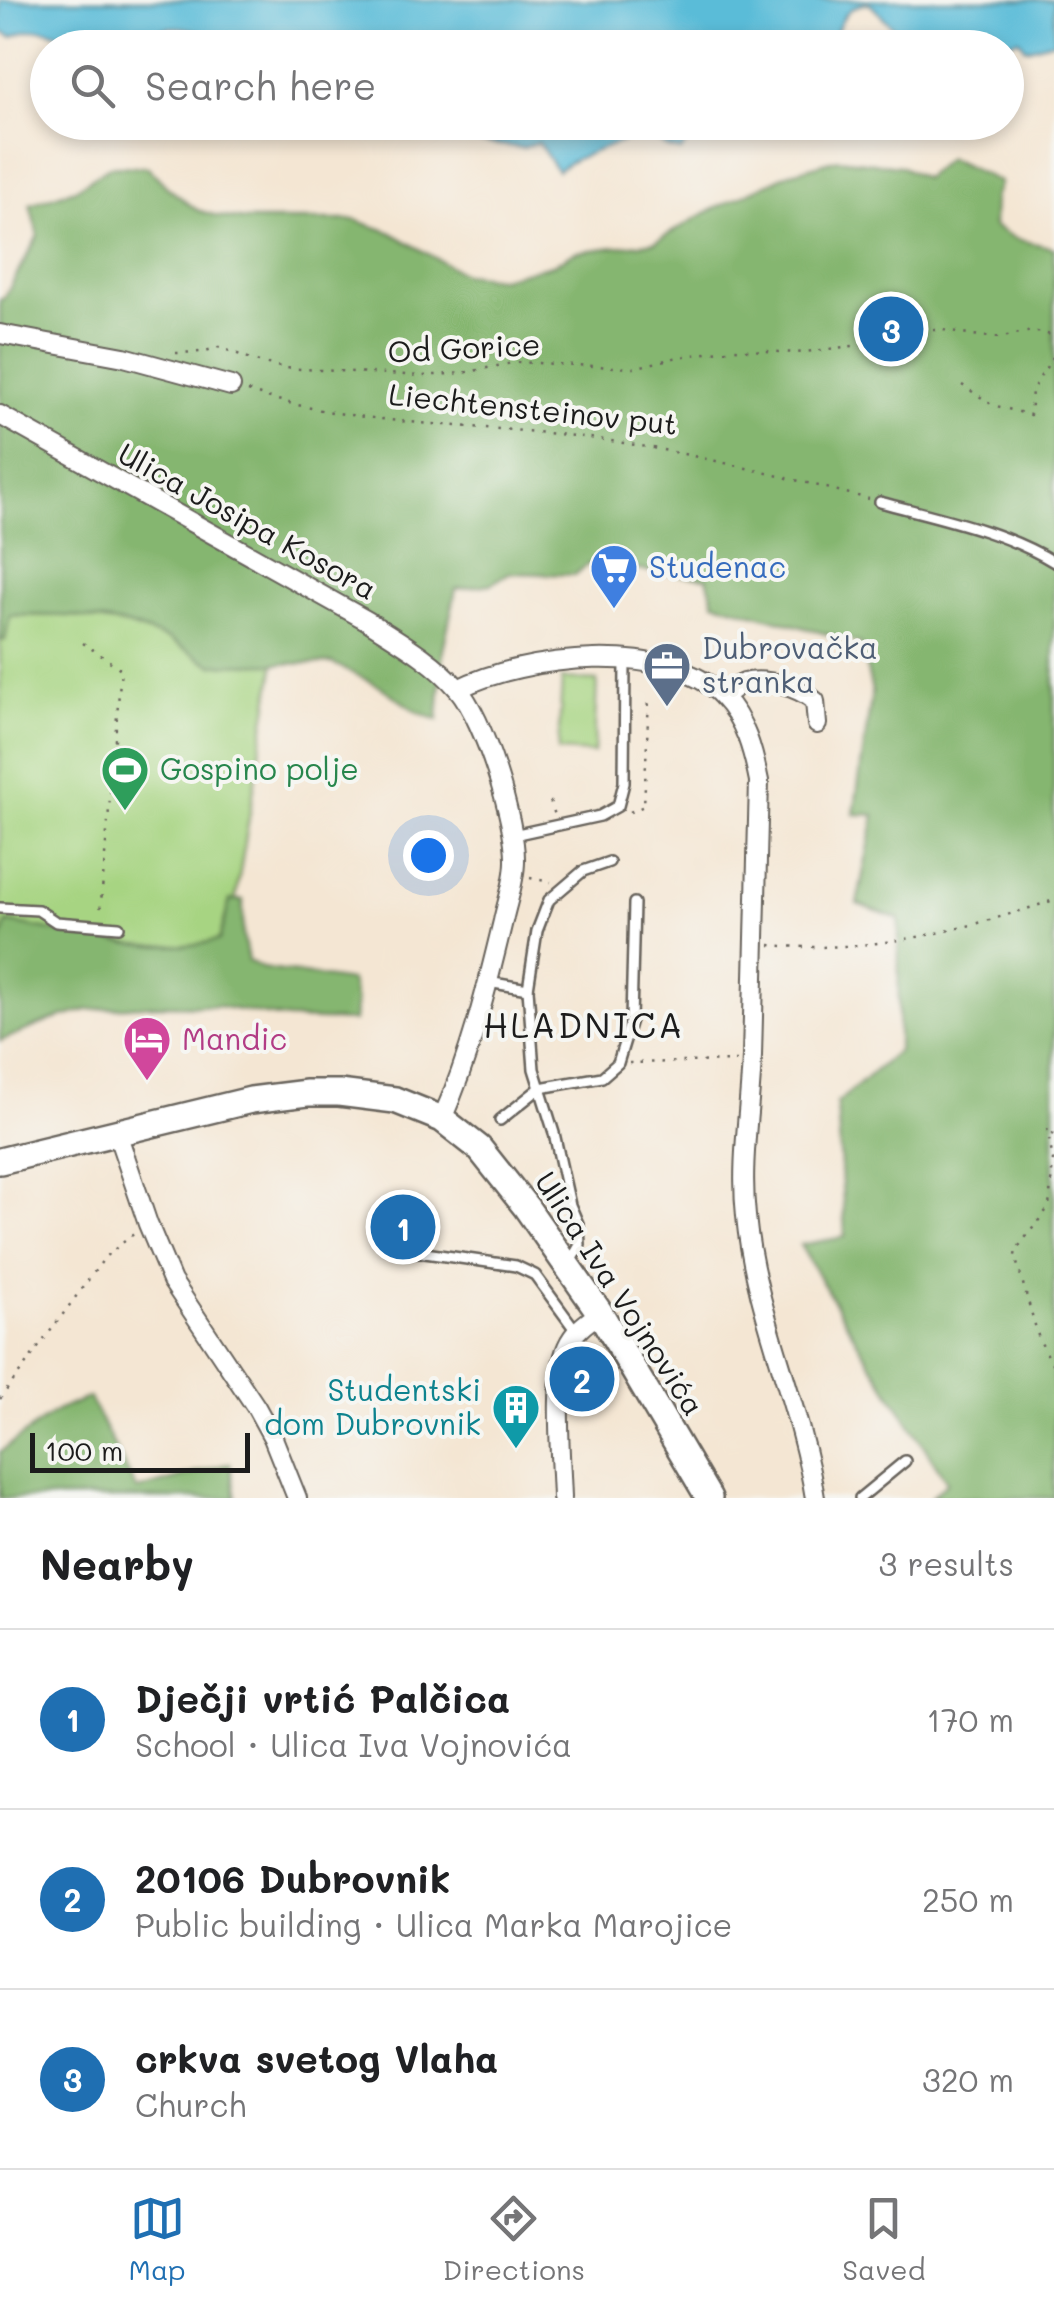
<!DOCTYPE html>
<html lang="en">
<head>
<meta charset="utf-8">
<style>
  :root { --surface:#fff; --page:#f6f6f6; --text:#202124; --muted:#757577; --line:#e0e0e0; --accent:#1f6fb2 }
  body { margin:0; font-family:Mali,sans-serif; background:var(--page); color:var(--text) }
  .scale { position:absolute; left:30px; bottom:25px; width:220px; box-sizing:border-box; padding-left:10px; border:5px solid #1c1c1c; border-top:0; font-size:28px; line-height:35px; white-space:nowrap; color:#1c1c1c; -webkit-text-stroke:8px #f6f6f2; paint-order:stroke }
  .you { position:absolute; left:428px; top:855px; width:35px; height:35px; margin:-25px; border:8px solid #fff; border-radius:50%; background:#1a73e8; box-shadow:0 0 0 15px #1a73e833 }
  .badge { display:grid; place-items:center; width:65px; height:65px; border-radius:50%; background:var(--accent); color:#fff; font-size:32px; font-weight:700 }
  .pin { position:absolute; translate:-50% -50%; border:5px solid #fff; box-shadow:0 2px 10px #0006 }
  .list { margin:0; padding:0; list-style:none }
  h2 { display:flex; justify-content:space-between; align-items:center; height:130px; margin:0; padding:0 40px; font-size:42px }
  h2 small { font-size:32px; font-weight:400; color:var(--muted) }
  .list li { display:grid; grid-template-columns:65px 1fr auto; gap:30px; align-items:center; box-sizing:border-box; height:180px; padding:0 40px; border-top:2px solid var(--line) }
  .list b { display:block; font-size:38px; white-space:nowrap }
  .list p { margin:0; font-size:32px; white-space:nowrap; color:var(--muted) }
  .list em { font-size:32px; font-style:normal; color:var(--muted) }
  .icon { flex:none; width:55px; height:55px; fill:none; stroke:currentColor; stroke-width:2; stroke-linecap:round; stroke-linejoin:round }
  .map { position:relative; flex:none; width:1054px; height:1498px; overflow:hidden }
  .search { position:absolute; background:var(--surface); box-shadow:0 5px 15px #0003; left:30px; right:30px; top:30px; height:110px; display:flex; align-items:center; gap:25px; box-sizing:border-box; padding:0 35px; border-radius:55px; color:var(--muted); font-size:38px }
  .sheet { height:670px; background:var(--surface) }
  nav { display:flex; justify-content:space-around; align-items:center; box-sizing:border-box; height:140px; border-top:2px solid var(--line); background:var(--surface); font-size:28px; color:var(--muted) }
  nav a { display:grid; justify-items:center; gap:5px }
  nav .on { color:var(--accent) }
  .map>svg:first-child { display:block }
  .green { fill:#a7d482; stroke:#62784f; stroke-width:2.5 }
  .forest { fill:#85b670; stroke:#506946; stroke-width:2.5 }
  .water { fill:#5abcd8; stroke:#3b6c7a; stroke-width:2.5 }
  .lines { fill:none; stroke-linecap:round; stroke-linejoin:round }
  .service-casing { stroke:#68635c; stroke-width:14 }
  .minor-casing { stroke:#68635c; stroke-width:22 }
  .secondary-casing { stroke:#68635c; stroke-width:30 }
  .path { stroke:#68635c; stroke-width:2.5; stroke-dasharray:2.5 8; stroke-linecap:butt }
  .service { stroke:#fff; stroke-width:9 }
  .minor { stroke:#fff; stroke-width:18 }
  .secondary { stroke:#fff; stroke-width:25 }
  .labels { text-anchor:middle; stroke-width:8; stroke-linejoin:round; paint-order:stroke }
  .street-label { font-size:30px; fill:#1c1c1c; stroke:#f6f6f2 }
  .shop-label { font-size:30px; fill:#366cbe; stroke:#f6f6f2; text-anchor:start }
  .service-label { font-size:30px; fill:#4e5e75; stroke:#f6f6f2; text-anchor:start }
  .leisure-label { font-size:30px; fill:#27864d; stroke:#f6f6f2; text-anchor:start }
  .hotel-label { font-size:30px; fill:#b23c85; stroke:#f6f6f2; text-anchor:start }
  .culture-label { font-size:30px; fill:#0d838f; stroke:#f6f6f2; text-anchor:end }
  .quarter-label { font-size:35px; letter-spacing:2.5px; fill:#1c1c1c; stroke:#f6f6f2 }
</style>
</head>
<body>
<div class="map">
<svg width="1054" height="1498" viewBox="0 0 1054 1498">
  <rect width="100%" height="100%" fill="#f6f6f2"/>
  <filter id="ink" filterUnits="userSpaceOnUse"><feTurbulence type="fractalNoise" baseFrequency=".01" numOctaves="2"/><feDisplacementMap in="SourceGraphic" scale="20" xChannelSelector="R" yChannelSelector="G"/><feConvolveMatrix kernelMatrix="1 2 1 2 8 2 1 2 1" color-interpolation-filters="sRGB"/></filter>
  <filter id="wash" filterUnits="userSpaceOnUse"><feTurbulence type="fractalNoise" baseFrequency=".0048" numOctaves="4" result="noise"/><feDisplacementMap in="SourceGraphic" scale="40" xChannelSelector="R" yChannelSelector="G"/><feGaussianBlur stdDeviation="2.25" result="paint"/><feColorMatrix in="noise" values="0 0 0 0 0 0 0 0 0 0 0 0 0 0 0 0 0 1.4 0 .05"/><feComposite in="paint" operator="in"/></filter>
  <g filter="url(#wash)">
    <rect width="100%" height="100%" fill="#f4e6d3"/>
    <g class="green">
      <polygon points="10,615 74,616 128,625 168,639 212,665 275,662 225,962 0,971 0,640 5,640"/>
      <polygon points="562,679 597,681 594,753 558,751"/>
    </g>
    <g class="forest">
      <polygon points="948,158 1000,182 994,198 993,226 1016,239 1054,248 1054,1498 931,1498 947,1482 863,1351 800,1245 845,1237 837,1103 898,1051 899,919 857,904 875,815 854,814 872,692 861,644 714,602 707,578 588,564 575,575 509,573 491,584 456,589 443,650 438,720 417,712 381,687 332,663 212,665 168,639 128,625 74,616 10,615 5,640 0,640 0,299 4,298 38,236 30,204 75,189 111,166 148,167 167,187 197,210 217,216 246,220 355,220 390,232 463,274 500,278 552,265 575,252 655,242 705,213 792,172 838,159 900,166 924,178"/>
      <path d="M230 900H243V935L248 960 262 968 351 981 356 1002 354 1021 287 1019 218 1006 157 1005 87 1010 52 1020 0 1041V946L7 922C73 933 153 957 219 940Z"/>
      <polygon points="89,1397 137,1490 230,1463 236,1498 0,1498 0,1452 56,1411"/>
    </g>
    <g class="water">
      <path d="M0 0H1054V41L1026 49 1019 39 996 47H921L906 40 869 3C849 5 842 16 836 34L810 47 240 48C220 38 186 23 164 29 147 33 128 46 111 47 73 50 53 15 12 37L0 31Z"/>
      <path d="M465 123H701L681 151 668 148 644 132C617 147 581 151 557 171L538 142 523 148 479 142Z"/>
    </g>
  </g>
  <g filter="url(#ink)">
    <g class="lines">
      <g class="service-casing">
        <g id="service">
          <path d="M880 502C939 518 1001 530 1054 562"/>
          <polyline points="513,835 600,816 618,806 624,783 625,661"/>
          <polyline points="0,908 38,910 56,922 119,927"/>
          <polyline points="488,982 528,989"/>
          <polyline points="500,1120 540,1088 602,1077 618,1063 631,1020 634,903"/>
          <polyline points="411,1251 516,1266 535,1275 576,1331"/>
          <polyline points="570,1262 580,1245 579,1226 570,1205 554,1133 534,1069 528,989 537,931 549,900 583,871 609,862"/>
          <polyline points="860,1498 905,1461"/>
        </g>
      </g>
      <g class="minor-casing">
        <g id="minor">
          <polyline points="0,334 124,357 231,386"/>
          <path d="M0 415 366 620C397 640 433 660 458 689 484 720 516 821 515 861 515 881 507 902 503 921 487 988 470 1056 442 1119"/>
          <path d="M458 689C522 656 669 639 723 697 745 720 753 751 759 781 756 873 755 965 752 1056 750 1111 740 1162 746 1216 755 1313 800 1402 815 1498"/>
          <path d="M723 697C729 692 737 685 744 683 765 677 799 687 815 701L817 724"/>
          <polyline points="117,1133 148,1224 172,1281 256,1407 273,1438 297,1498"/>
          <path d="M562 1498C561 1461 553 1378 567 1347 574 1331 586 1323 600 1313"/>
        </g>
      </g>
      <g class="secondary-casing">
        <polyline id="secondary" points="0,1161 251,1100 307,1093 339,1093 395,1100 442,1119 479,1148 526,1207 600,1313 709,1498"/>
      </g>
      <g class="path">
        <path d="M933 330C953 329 970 336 990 337 1017 339 1020 325 1054 336"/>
        <polyline points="176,353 202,352 219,347 259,362 285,368 422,376 463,373 517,362 633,368 678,357 734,349 797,353 868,344"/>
        <polyline points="962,385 993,405 1030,415 1032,390 1054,355"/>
        <path d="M248 391C348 425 452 423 556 434 663 445 765 472 869 499"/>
        <polyline points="83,643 121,669 100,914"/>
        <polyline points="550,801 555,815"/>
        <polyline points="630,812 644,806 649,698"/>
        <polyline points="530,878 551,882"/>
        <path d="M770 945C868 954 962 931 1054 900"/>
        <polyline points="629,1063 736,1061"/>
        <polyline points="1054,1135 1047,1128 1053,1160 1049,1207 1016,1250 1015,1256 1039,1339 1054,1367"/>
        <polyline points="0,1399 106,1256 135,1233"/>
      </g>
      <use href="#service" class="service"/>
      <use href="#minor" class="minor"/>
      <use href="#secondary" class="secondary"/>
    </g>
  </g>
  <defs>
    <g id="supermarket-pin" transform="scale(2.5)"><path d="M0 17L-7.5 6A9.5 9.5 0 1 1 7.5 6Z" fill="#3f7fe0" stroke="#f6f6f2"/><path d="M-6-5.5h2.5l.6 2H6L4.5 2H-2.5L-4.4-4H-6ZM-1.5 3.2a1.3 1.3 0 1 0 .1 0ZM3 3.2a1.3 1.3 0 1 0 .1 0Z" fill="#fff"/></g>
    <g id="office-pin" transform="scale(2.5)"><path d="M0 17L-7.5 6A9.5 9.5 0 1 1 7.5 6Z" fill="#5c6f8a" stroke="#f6f6f2"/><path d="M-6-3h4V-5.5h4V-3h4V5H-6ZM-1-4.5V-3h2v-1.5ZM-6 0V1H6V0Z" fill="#fff"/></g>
    <g id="stadium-pin" transform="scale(2.5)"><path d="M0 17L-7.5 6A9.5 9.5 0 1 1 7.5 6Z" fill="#2e9e5b" stroke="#f6f6f2"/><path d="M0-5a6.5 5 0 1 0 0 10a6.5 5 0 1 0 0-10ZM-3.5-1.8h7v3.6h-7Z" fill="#fff"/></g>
    <g id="hotel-pin" transform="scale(2.5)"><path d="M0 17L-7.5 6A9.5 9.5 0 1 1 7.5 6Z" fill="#d1479c" stroke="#f6f6f2"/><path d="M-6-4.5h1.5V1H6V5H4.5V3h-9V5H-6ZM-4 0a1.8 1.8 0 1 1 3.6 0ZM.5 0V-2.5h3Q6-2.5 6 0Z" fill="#fff"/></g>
    <g id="building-pin" transform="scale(2.5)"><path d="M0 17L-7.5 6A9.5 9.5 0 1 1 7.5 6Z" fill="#0f9aa8" stroke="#f6f6f2"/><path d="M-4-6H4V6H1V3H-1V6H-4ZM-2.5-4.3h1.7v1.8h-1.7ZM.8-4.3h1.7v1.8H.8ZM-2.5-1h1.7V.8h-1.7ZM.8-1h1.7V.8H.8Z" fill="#fff"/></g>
  </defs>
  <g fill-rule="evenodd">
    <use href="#supermarket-pin" x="614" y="568"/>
    <use href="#office-pin" x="667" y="666"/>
    <use href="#stadium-pin" x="125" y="770"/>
    <use href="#hotel-pin" x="147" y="1040"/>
    <use href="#building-pin" x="516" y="1408"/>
  </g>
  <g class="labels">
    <g class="street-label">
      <text transform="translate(464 349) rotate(-3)" y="10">Od Gorice</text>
      <text transform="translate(533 410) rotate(6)" y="10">Liechtensteinov put</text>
      <text transform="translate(247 522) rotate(29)" y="10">Ulica Josipa Kosora</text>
      <text transform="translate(619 1294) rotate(57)" y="10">Ulica Iva Vojnovića</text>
    </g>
    <g class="shop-label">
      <text x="649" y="578">Studenac</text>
    </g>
    <g class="service-label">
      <text x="702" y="659">Dubrovačka<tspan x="702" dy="34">stranka</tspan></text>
    </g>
    <g class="leisure-label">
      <text x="160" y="780">Gospino polje</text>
    </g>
    <g class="hotel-label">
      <text x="182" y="1050">Mandic</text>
    </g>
    <g class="culture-label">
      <text x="481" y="1401">Studentski<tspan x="481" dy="34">dom Dubrovnik</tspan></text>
    </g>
    <g class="quarter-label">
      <text x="584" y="1038">HLADNICA</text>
    </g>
  </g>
</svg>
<div class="scale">100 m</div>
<div class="you"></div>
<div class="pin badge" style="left:403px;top:1227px">1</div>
<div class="pin badge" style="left:582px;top:1379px">2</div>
<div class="pin badge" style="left:891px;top:329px">3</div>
<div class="search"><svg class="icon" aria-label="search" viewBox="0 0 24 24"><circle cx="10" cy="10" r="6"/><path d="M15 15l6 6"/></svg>Search here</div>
</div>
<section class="sheet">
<h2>Nearby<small>3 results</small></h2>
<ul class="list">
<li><span class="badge">1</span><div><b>Dječji vrtić Palčica</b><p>School · Ulica Iva Vojnovića</p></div><em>170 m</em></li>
<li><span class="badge">2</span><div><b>20106 Dubrovnik</b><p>Public building · Ulica Marka Marojice</p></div><em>250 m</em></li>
<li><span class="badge">3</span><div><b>crkva svetog Vlaha</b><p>Church</p></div><em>320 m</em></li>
</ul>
</section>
<nav>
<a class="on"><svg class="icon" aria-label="map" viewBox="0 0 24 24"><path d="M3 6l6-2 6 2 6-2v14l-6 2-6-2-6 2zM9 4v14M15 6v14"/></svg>Map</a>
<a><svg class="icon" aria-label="directions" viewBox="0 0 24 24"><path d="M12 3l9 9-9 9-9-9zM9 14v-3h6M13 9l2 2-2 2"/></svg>Directions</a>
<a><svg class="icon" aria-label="saved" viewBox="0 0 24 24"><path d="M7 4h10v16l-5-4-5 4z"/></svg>Saved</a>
</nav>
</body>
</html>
